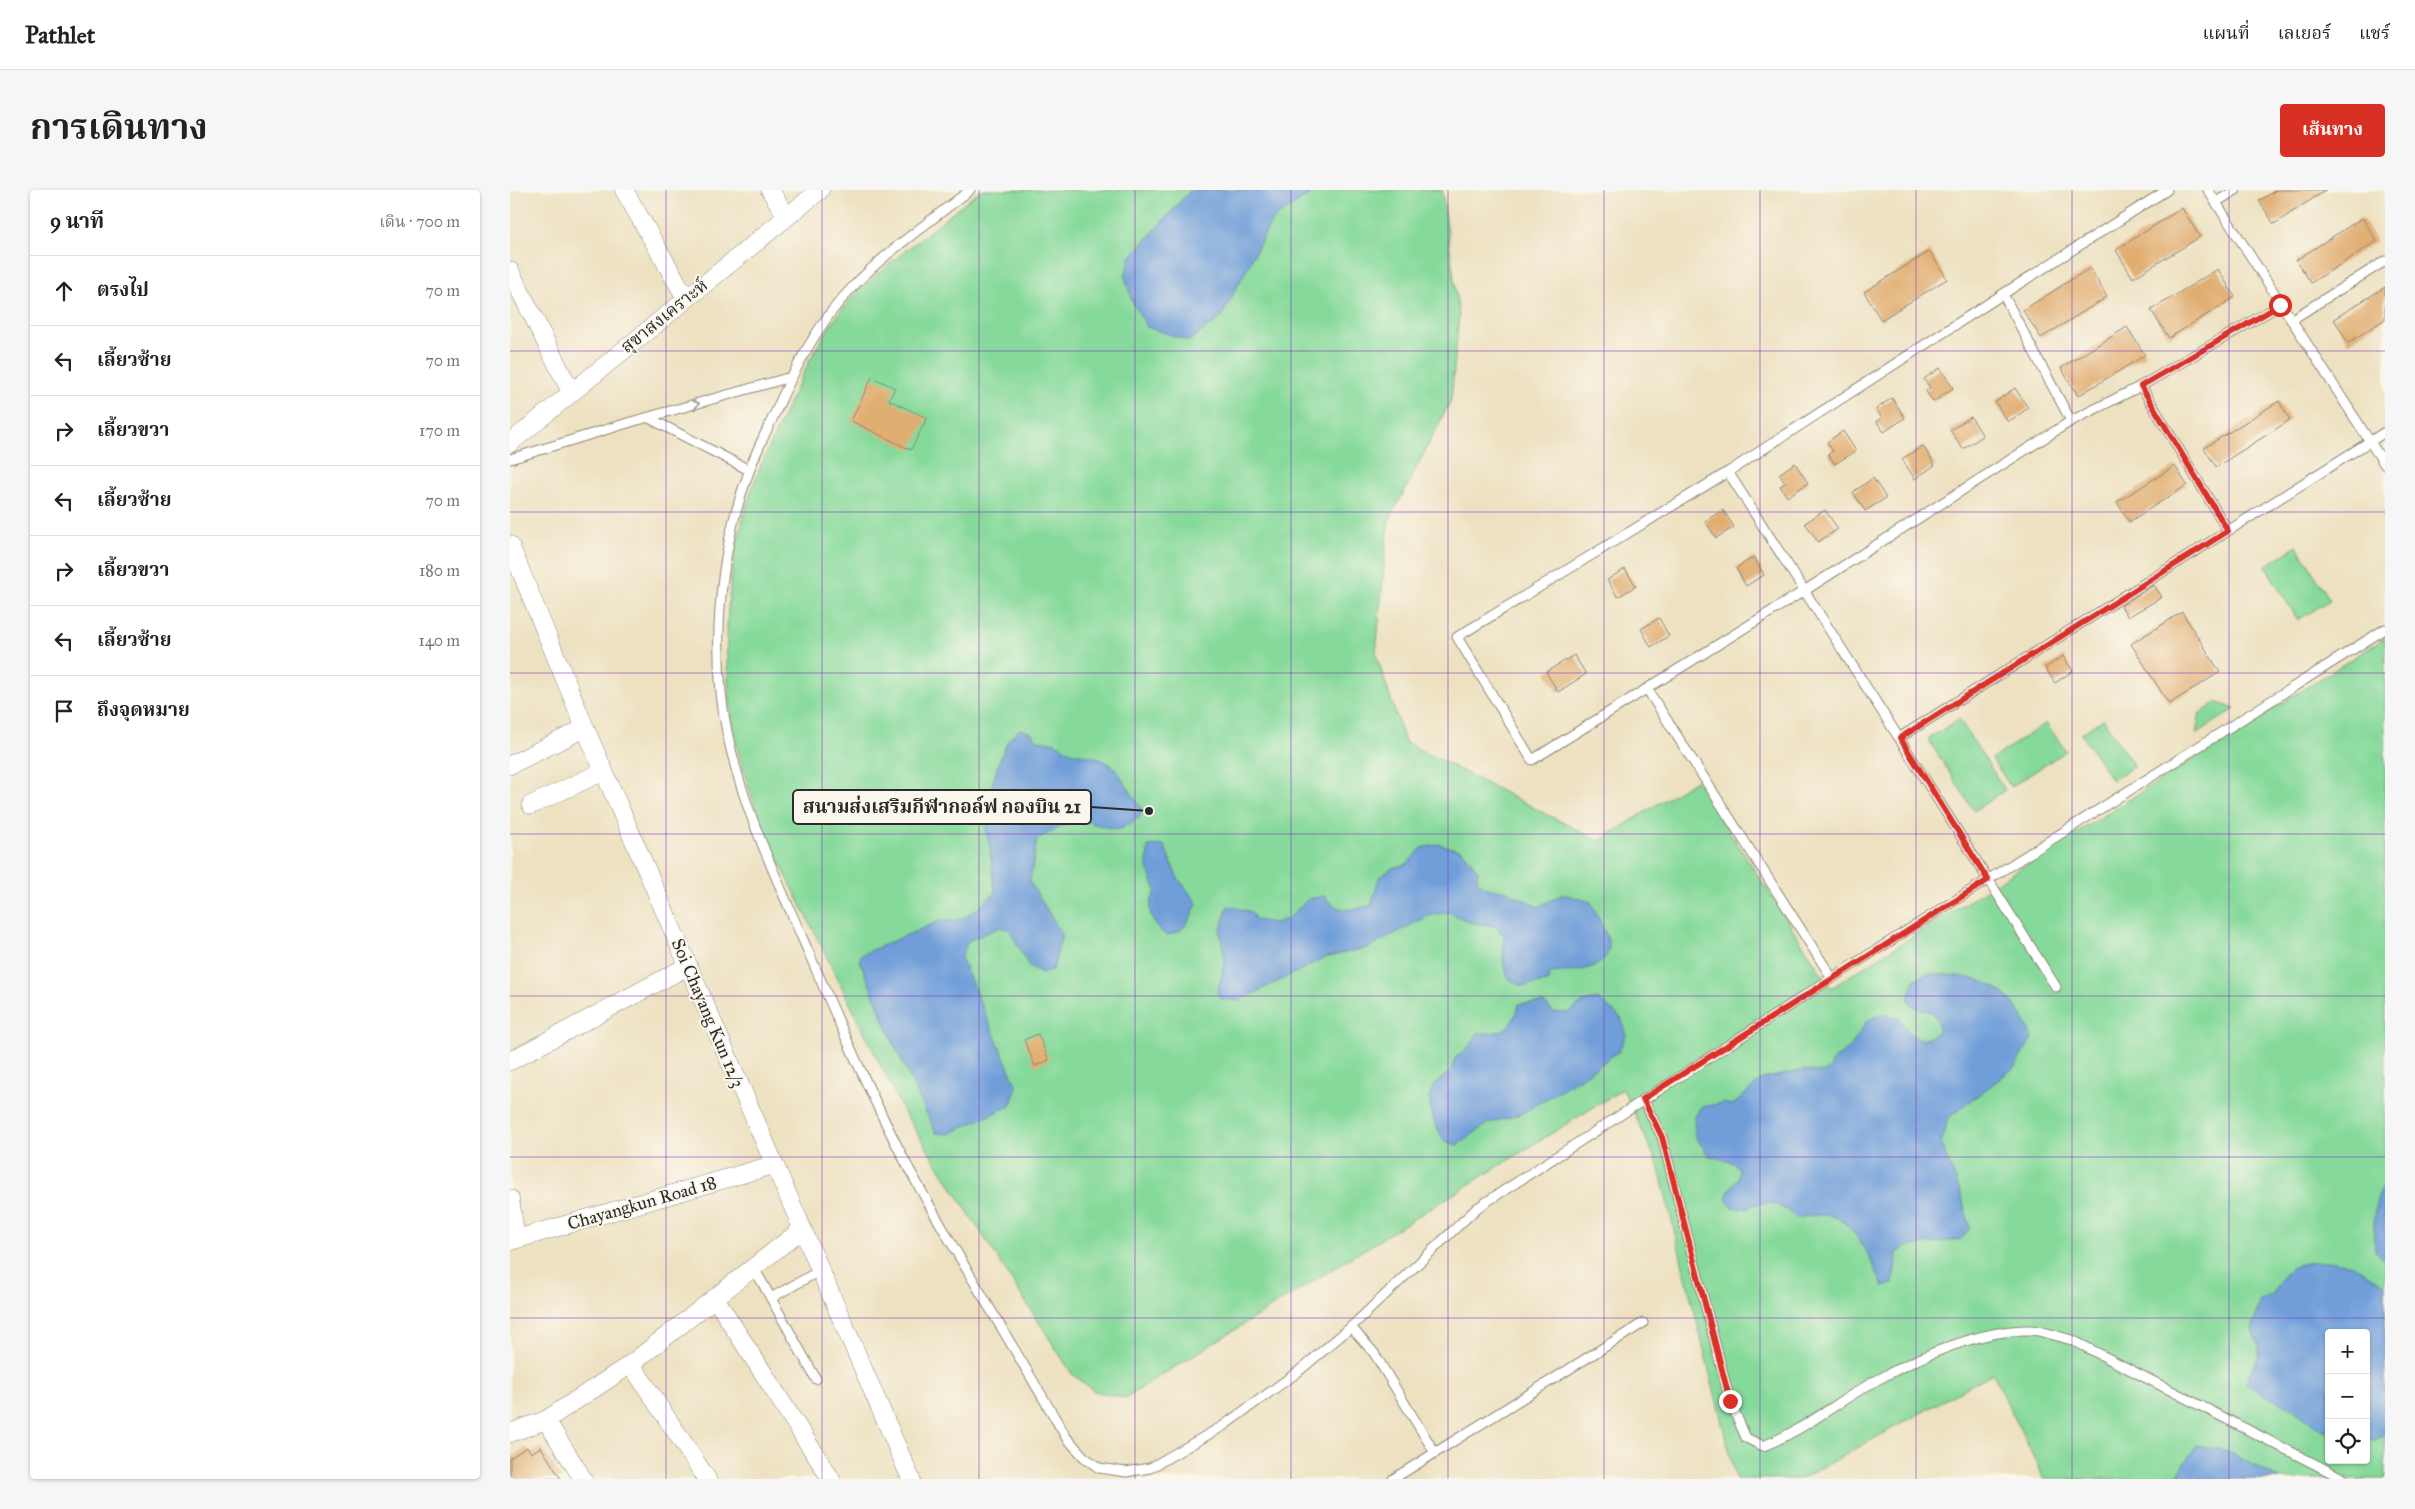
<!DOCTYPE html>
<html lang="th">
<head>
<meta charset="utf-8">
<style>
  :root { --surface:#fff; --page:#f6f6f6; --text:#222; --muted:#767676; --line:#e0e0e0; --accent:#d93025 }
  body { margin:0; font-family:"IM FELL Great Primer","Noto Serif Thai",serif; background:var(--page); color:var(--text) }
  .controls { position:absolute; right:15px; bottom:15px; display:grid; overflow:hidden; border-radius:5px; box-shadow:0 1px 4px #0004 }
  .controls button { width:45px; height:45px; display:grid; place-items:center; padding:0; border:0; border-bottom:1px solid var(--line); background:var(--surface); color:var(--text); font:25px sans-serif }
  .stop { position:absolute; width:15px; height:15px; margin:-11px; border:4px solid #d93025; border-radius:50%; background:#fff }
  .stop.end { background:#d93025; border-color:#fff; box-shadow:0 1px 5px #0008 }
  .list { margin:0; padding:0; list-style:none }
  h2 { display:flex; justify-content:space-between; align-items:center; height:65px; margin:0; padding:0 20px; font-size:21px }
  h2 small { font-size:16px; font-weight:400; color:var(--muted) }
  .list li { display:grid; grid-template-columns:32px 1fr auto; gap:15px; align-items:center; box-sizing:border-box; height:70px; padding:0 20px; border-top:1px solid var(--line) }
  .list b { display:block; font-size:19px; white-space:nowrap }
  .list em { font-size:16px; font-style:normal; color:var(--muted) }
  .icon { flex:none; width:28px; height:28px; fill:none; stroke:currentColor; stroke-width:2; stroke-linecap:round; stroke-linejoin:round }
  .map { position:relative; flex:none; width:1875px; height:1289px; overflow:hidden; border-radius:5px }
  header { display:flex; align-items:center; gap:30px; box-sizing:border-box; height:70px; padding:0 25px; background:var(--surface); border-bottom:1px solid var(--line) }
  header strong { font-size:24px }
  nav { display:flex; gap:28px; margin-inline-start:auto; font-size:18px }
  .intro { display:flex; align-items:center; justify-content:space-between; box-sizing:border-box; height:120px; padding:0 30px }
  h1 { margin:0; font-size:35px }
  .button { padding:12px 22px; border-radius:5px; background:var(--accent); color:#fff; font-size:18px; font-weight:700 }
  main { display:flex; gap:30px; padding:0 30px }
  aside { flex:1; background:var(--surface); border-radius:5px; box-shadow:0 1px 4px #0004 }
  .map>svg:first-child { display:block }
  .green { fill:#85d99a; stroke:#588262; fill-rule:evenodd }
  .water { fill:#709ed9; stroke:#4e6482 }
  .building { fill:#e1ae72 }
  .lines { fill:none; stroke-linecap:round; stroke-linejoin:round }
  .service-casing { stroke:#8c8676; stroke-width:11 }
  .minor-casing { stroke:#8c8676; stroke-width:19 }
  .service { stroke:#fff; stroke-width:9 }
  .minor { stroke:#fff; stroke-width:18 }
  .oneway { stroke:#a0a0a0 }
  .route { stroke:#d93025; stroke-width:6 }
  .grid { fill:none; stroke:#7b2cbf; stroke-width:1; stroke-opacity:0.55 }
  .labels { text-anchor:middle; stroke-width:4; stroke-linejoin:round; paint-order:stroke }
  .street-label { font-size:18px; fill:#2b2b2b; stroke:#fbf7ec }
  .leader { fill:none; stroke:#2b2b2b; stroke-width:2 }
  .callout-dot { fill:#2b2b2b; stroke:#fbf7ec; stroke-width:2 }
  .callout { fill:#fbf7ec; stroke:#2b2b2b; stroke-width:2 }
  .callout-label { font-size:19px; text-anchor:middle; font-weight:bold; fill:#2b2b2b }
</style>
</head>
<body>
<header>
<strong>Pathlet</strong>
<nav><a>แผนที่</a><a>เลเยอร์</a><a>แชร์</a></nav>
</header>
<div class="intro"><h1>การเดินทาง</h1><a class="button">เส้นทาง</a></div>
<main>
<aside>
<h2>9 นาที<small>เดิน · 700 m</small></h2>
<ul class="list">
<li><svg class="icon" aria-label="ahead" viewBox="0 0 24 24"><path d="M12 20V5M6 11l6-6 6 6"/></svg><div><b>ตรงไป</b></div><em>70 m</em></li>
<li><svg class="icon" aria-label="left" viewBox="0 0 24 24"><path d="M17 20v-9H6M10 6l-5 5 5 5"/></svg><div><b>เลี้ยวซ้าย</b></div><em>70 m</em></li>
<li><svg class="icon" aria-label="right" viewBox="0 0 24 24"><path d="M7 20v-9h11M14 6l5 5-5 5"/></svg><div><b>เลี้ยวขวา</b></div><em>170 m</em></li>
<li><svg class="icon" aria-label="left" viewBox="0 0 24 24"><path d="M17 20v-9H6M10 6l-5 5 5 5"/></svg><div><b>เลี้ยวซ้าย</b></div><em>70 m</em></li>
<li><svg class="icon" aria-label="right" viewBox="0 0 24 24"><path d="M7 20v-9h11M14 6l5 5-5 5"/></svg><div><b>เลี้ยวขวา</b></div><em>180 m</em></li>
<li><svg class="icon" aria-label="left" viewBox="0 0 24 24"><path d="M17 20v-9H6M10 6l-5 5 5 5"/></svg><div><b>เลี้ยวซ้าย</b></div><em>140 m</em></li>
<li><svg class="icon" aria-label="arrive" viewBox="0 0 24 24"><path d="M6 21V4h12l-3 4 3 4H6"/></svg><div><b>ถึงจุดหมาย</b></div></li>
</ul>
</aside>
<div class="map">
<svg width="1875" height="1289" viewBox="0 0 1875 1289">
  <rect width="100%" height="100%" fill="#fbf7ec"/>
  <filter id="ink" filterUnits="userSpaceOnUse"><feTurbulence type="fractalNoise" baseFrequency=".02" numOctaves="2"/><feDisplacementMap in="SourceGraphic" scale="10" xChannelSelector="R" yChannelSelector="G"/><feConvolveMatrix kernelMatrix="1 2 1 2 8 2 1 2 1" color-interpolation-filters="sRGB"/></filter>
  <filter id="wash" filterUnits="userSpaceOnUse"><feTurbulence type="fractalNoise" baseFrequency=".0096" numOctaves="4" result="noise"/><feDisplacementMap in="SourceGraphic" scale="20" xChannelSelector="R" yChannelSelector="G"/><feGaussianBlur stdDeviation="1.12" result="paint"/><feColorMatrix in="noise" values="0 0 0 0 0 0 0 0 0 0 0 0 0 0 0 0 0 1.4 0 .05"/><feComposite in="paint" operator="in"/></filter>
  <g filter="url(#wash)">
    <rect width="100%" height="100%" fill="#ede1c1"/>
    <g class="green">
      <path d="M471 0H932L949 126 941 210 878 333 866 464 895 552 1089 651 1186 590 1321 798 1875 448V1289H1534L1483 1183 1291 1289H1226L1148 975 1113 899 615 1208 584 1201 562 1184 395 924 256 645C245 615 233 584 226 552 209 464 215 370 247 285 254 267 263 250 270 233 289 191 308 148 338 112 351 97 368 84 383 71 412 47 441 24 471 0ZM1819 1143H1856V1270H1819Z"/>
      <polygon points="1787,356 1820,410 1788,430 1755,376"/>
      <polygon points="1706,512 1725,519 1686,544 1690,524"/>
      <polygon points="1449,529 1495,600 1464,621 1418,549"/>
      <polygon points="1593,529 1624,576 1602,590 1571,544"/>
      <polygon points="1536,533 1556,561 1501,597 1482,569"/>
    </g>
    <g class="water">
      <polygon points="681,0 806,0 762,30 711,128 679,151 637,137 622,111 615,87 621,66"/>
      <path d="M510 539 522 543 527 550 546 553 560 562 589 568 605 578 631 618 630 627 611 639 600 638 578 632 557 634 527 649 520 692 552 744 543 779 533 784 518 775 500 740 490 737 458 751 451 768 507 897 500 916 438 944 426 943 382 850 350 771 351 765 432 730C455 734 470 717 485 702L479 651C469 631 487 573 497 553 499 548 506 543 510 539Z"/>
      <path d="M929 654 953 661 968 681 967 691 978 699 995 700 1028 717 1053 704 1081 712C1085 722 1099 747 1099 756 1097 783 1059 781 1040 783L1038 792 1012 796 998 788 993 771 994 745 985 736 959 732 939 722 918 726 860 757 814 768 729 811 711 809 707 804 715 770 710 741 718 716 741 722 746 730 765 733 779 728 798 709 815 706C827 725 841 719 861 716L869 688 882 678 897 674 912 658Z"/>
      <path d="M654 655 667 687 687 713C680 729 675 744 655 745 640 730 635 720 646 701L637 677 638 656Z"/>
      <path d="M1416 784C1470 785 1502 793 1522 848L1505 877 1438 928 1431 954 1450 1001 1460 1038 1451 1049 1395 1057 1387 1063 1383 1094 1373 1096C1363 1075 1347 1036 1325 1027 1314 1023 1297 1026 1286 1028 1279 1020 1264 1012 1254 1013 1241 1014 1235 1021 1222 1018L1216 1008 1220 999 1228 989 1229 979 1223 973 1198 965 1185 946 1184 928 1191 917 1213 913 1223 915 1252 889 1294 880 1312 883 1320 879 1323 870 1339 859 1357 831 1371 824 1388 827C1399 844 1409 859 1428 841V831L1423 823C1402 814 1392 820 1404 790Z"/>
      <path d="M1088 809 1111 828 1116 845 1109 861 1078 883 1011 924 977 934 948 955 934 951 923 929 919 907 924 895 941 881 945 868 959 857 968 843C992 844 1003 839 1009 814L1034 813 1044 822 1058 823 1073 812Z"/>
      <path d="M1875 994V1071L1865 1060C1864 1041 1861 1010 1875 994Z"/>
      <path d="M1818 1071 1843 1075 1875 1095V1245L1864 1250 1856 1249V1143H1819V1242L1807 1237 1783 1219 1736 1195 1740 1182 1749 1167V1157L1742 1140 1750 1110 1763 1104C1778 1073 1785 1074 1818 1071Z"/>
      <polygon points="1687,1255 1717,1261 1770,1289 1665,1289"/>
    </g>
    <g id="blocks">
      <g class="building">
        <polygon points="1766,0 1816,0 1764,34 1749,11"/>
        <polygon points="1672,18 1690,47 1623,88 1606,60"/>
        <polygon points="1852,28 1867,51 1801,93 1786,70"/>
        <polygon points="1420,61 1437,89 1371,130 1354,102"/>
        <polygon points="1580,78 1597,107 1531,148 1513,120"/>
        <polygon points="1708,79 1725,107 1659,148 1641,120"/>
        <polygon points="1875,97 1875,129 1838,153 1824,129"/>
        <polygon points="1617,137 1635,165 1568,206 1551,178"/>
        <polygon points="1430,178 1443,198 1423,212 1416,201 1420,198 1414,189"/>
        <polygon points="362,187 385,198 379,210 417,228 401,260 341,231"/>
        <polygon points="1505,198 1518,218 1498,232 1485,212"/>
        <polygon points="1382,208 1395,228 1374,242 1367,232 1372,228 1366,219"/>
        <polygon points="1769,211 1780,230 1706,277 1694,258"/>
        <polygon points="1461,227 1473,246 1453,259 1440,240"/>
        <polygon points="1333,241 1346,261 1325,274 1318,264 1323,261 1317,252"/>
        <polygon points="1413,256 1425,275 1405,289 1392,269"/>
        <polygon points="1285,273 1298,293 1277,307 1270,296 1275,293 1269,284"/>
        <polygon points="1665,276 1677,295 1619,332 1607,312"/>
        <polygon points="1363,288 1376,308 1355,321 1343,302"/>
        <polygon points="1213,320 1224,337 1206,348 1195,331"/>
        <polygon points="1315,320 1328,339 1308,352 1295,333"/>
        <polygon points="1244,367 1254,385 1236,396 1226,378"/>
        <polygon points="1115,379 1126,396 1108,407 1097,390"/>
        <polygon points="1644,395 1652,407 1618,427 1611,416"/>
        <polygon points="1672,422 1710,482 1659,514 1621,454"/>
        <polygon points="1149,428 1159,446 1141,457 1131,439"/>
        <polygon points="1064,465 1076,484 1048,502 1036,482"/>
        <polygon points="1553,466 1563,481 1545,493 1535,478"/>
        <polygon points="528,844 539,870 525,876 514,850"/>
        <polygon points="17,1257 21,1263 31,1257 51,1289 0,1289 0,1268"/>
      </g>
    </g>
  </g>
  <g filter="url(#ink)">
    <use href="#blocks" fill-opacity="0" stroke="#8c8676" stroke-width="1"/>
    <g class="lines">
      <g class="service-casing">
        <g id="service">
          <path d="M460 0C417 34 365 69 330 111 303 143 283 182 266 221 257 240 247 259 240 279 213 349 204 429 211 503 220 589 257 667 291 745 325 823 358 901 398 977 448 1068 504 1157 556 1247L574 1267 589 1278 616 1282 640 1278 713 1236 789 1181 841 1137 967 1018 1322 788 1875 439"/>
          <polyline points="1657,0 1493,104 1218,282 947,447 1022,570 1294,401 1561,231 1631,196 1770,115"/>
          <polyline points="1698,0 1875,275"/>
          <polyline points="1706,12 1726,0"/>
          <polyline points="1493,104 1561,231"/>
          <polyline points="1781,130 1875,71"/>
          <polyline points="1631,196 1718,341"/>
          <polyline points="139,228 239,280"/>
          <polyline points="0,269 121,232 281,187"/>
          <polyline points="1218,282 1389,548 1546,797"/>
          <polyline points="1137,499 1322,788"/>
          <polyline points="1389,548 1875,242"/>
          <path d="M1133 909 1152 947 1220 1211 1236 1248 1253 1256C1295 1240 1329 1210 1369 1189 1411 1166 1472 1139 1521 1140 1534 1141 1549 1147 1562 1150L1834 1289"/>
          <polyline points="244,1078 306,1189"/>
          <polyline points="261,1108 309,1081"/>
          <polyline points="841,1137 864,1163 925,1263"/>
          <polyline points="883,1289 1133,1133"/>
        </g>
      </g>
      <g class="minor-casing">
        <g id="minor">
          <polyline points="114,0 176,108"/>
          <polyline points="260,0 277,27"/>
          <polyline points="0,81 61,202"/>
          <polyline points="0,253 310,0"/>
          <polyline points="0,355 75,538 401,1289"/>
          <polyline points="0,575 75,538"/>
          <polyline points="21,615 94,581"/>
          <polyline points="0,871 178,776"/>
          <polyline points="0,1009 6,1049"/>
          <polyline points="0,1051 263,975"/>
          <polyline points="205,1108 321,1289"/>
          <polyline points="121,1174 197,1289"/>
          <polyline points="36,1230 73,1289"/>
          <polyline points="0,1243 36,1230 121,1174 291,1040"/>
        </g>
      </g>
      <use href="#service" class="service"/>
      <use href="#minor" class="minor"/>
    </g>
    <defs><path id="oneway-chevron" d="M-2-3.5L2.5 0L-2 3.5" fill="none" stroke-width="1.6" stroke-linecap="round" stroke-linejoin="round" transform="scale(1.25)"/></defs>
    <use class="oneway" href="#oneway-chevron" transform="translate(186 214) rotate(-16)"/>
  </g>
  <g class="lines" filter="url(#ink)">
    <polyline class="route" points="1220,1211 1152,947 1133,909 1478,690 1390,548 1718,341 1631,196 1770,115"/>
  </g>
  <path class="grid" d="M156 0V1289M312 0V1289M469 0V1289M625 0V1289M781 0V1289M938 0V1289M1094 0V1289M1250 0V1289M1406 0V1289M1562 0V1289M1719 0V1289M0 161H1875M0 322H1875M0 483H1875M0 644H1875M0 806H1875M0 967H1875M0 1128H1875"/>
  <g class="labels">
    <g class="street-label">
      <text transform="translate(154 126) rotate(-39)" y="6">สุขาสงเคราะห์</text>
      <text transform="translate(198 823) rotate(67)" y="6">Soi Chayang Kun 12/3</text>
      <text transform="translate(132 1013) rotate(-16)" y="6">Chayangkun Road 18</text>
    </g>
  </g>
  <path class="leader" d="M639 621L581 617"/>
  <circle class="callout-dot" cx="639" cy="621" r="5"/>
  <rect class="callout" x="283" y="600" width="298" height="34" rx="5"/>
  <g class="callout-label">
    <text x="432" y="623">สนามส่งเสริมกีฬากอล์ฟ กองบิน 21</text>
  </g>
</svg>
<div class="controls">
<button>+</button>
<button>−</button>
<button><svg class="icon" aria-label="locate" viewBox="0 0 24 24"><circle cx="12" cy="12" r="6"/><path d="M12 2v4M12 18v4M2 12h4M18 12h4"/></svg></button>
</div>
<div class="stop" style="left:1770px;top:115px"></div>
<div class="stop end" style="left:1220px;top:1211px"></div>
</div>
</main>
</body>
</html>
